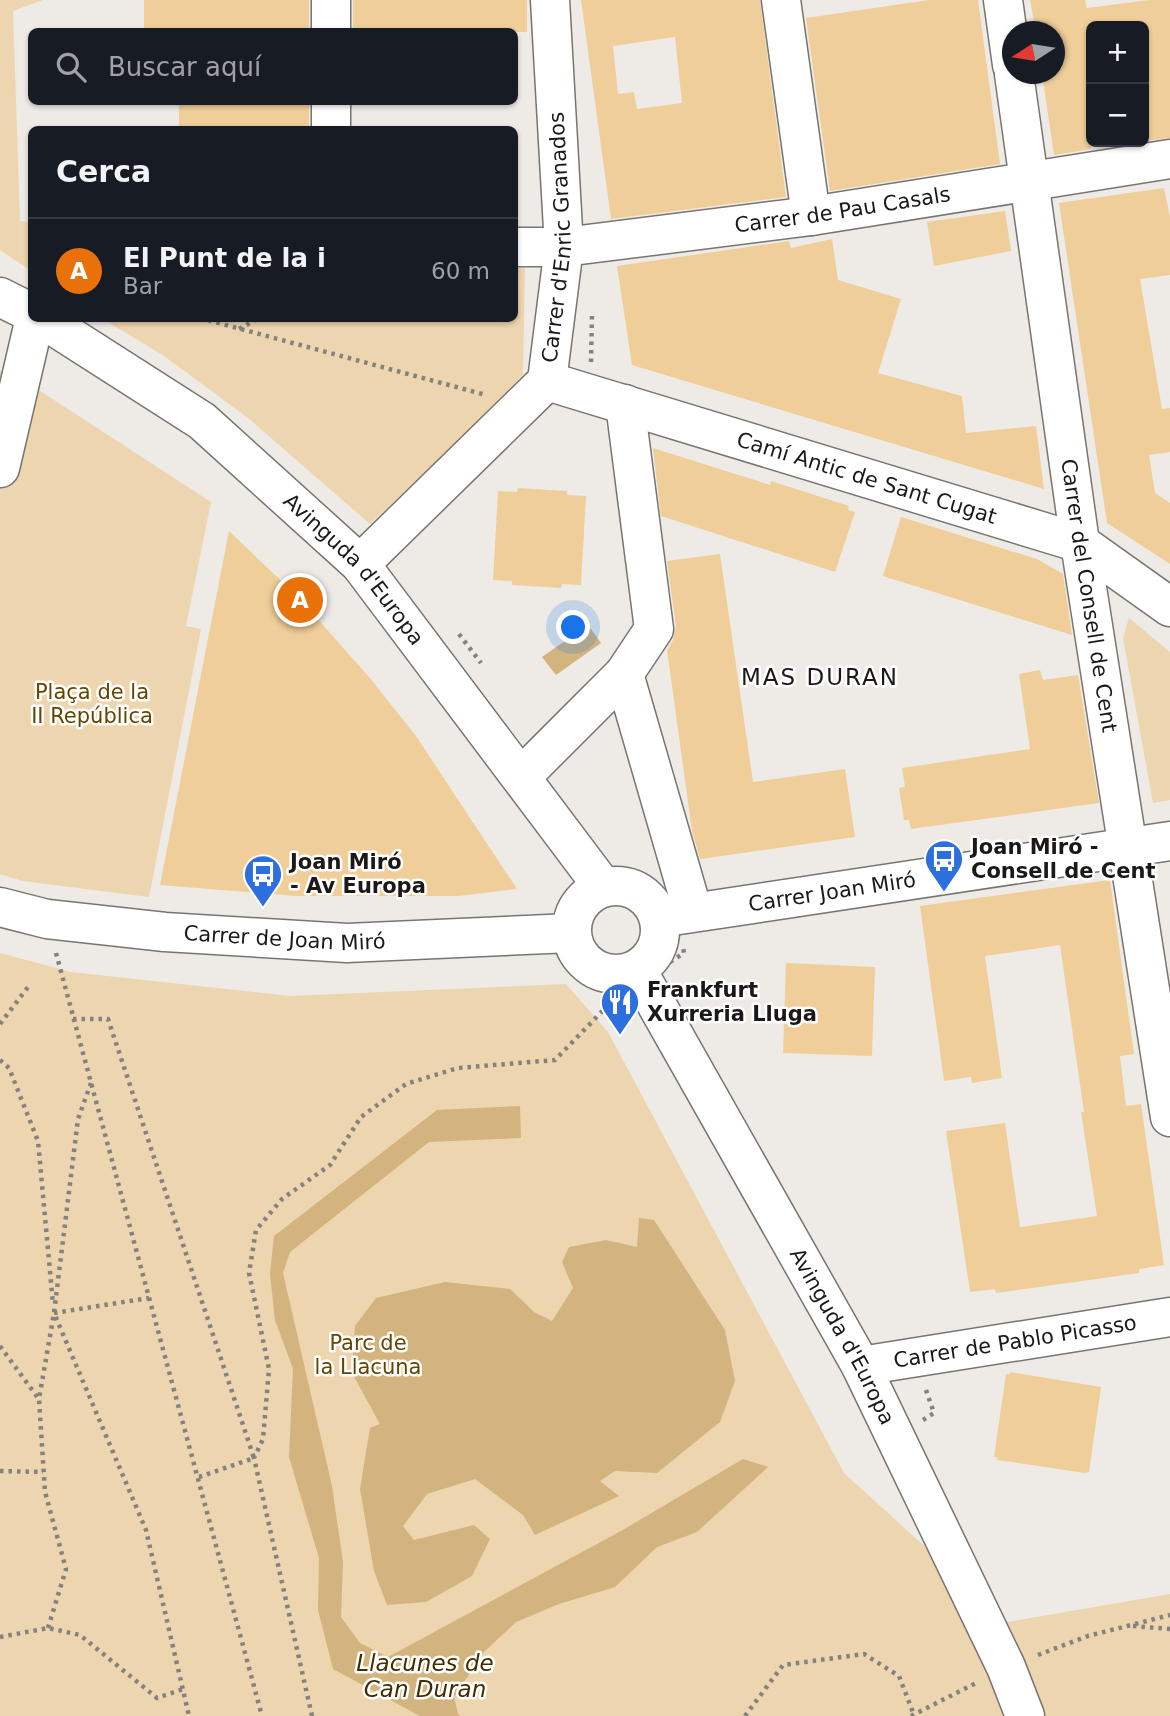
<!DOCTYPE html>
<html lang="es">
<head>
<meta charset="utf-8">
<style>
  :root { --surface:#171b24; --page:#20242c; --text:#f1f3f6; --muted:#9ea1a6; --line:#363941; --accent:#2d70dd }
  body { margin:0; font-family:"DejaVu Sans",sans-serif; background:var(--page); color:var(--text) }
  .controls { position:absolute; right:21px; top:21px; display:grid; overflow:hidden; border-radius:10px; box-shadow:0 2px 5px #0004 }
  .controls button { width:63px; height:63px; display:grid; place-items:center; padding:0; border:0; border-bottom:2px solid var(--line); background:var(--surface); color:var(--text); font:35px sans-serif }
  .compass { position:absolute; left:1002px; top:21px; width:63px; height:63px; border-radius:50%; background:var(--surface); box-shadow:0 2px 5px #0004; rotate:258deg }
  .you { position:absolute; left:574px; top:628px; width:24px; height:24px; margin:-18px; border:5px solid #fff; border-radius:50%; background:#1a73e8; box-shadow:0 0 0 10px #1a73e833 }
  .badge { display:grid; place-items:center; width:46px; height:46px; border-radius:50%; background:var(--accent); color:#fff; font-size:23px; font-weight:700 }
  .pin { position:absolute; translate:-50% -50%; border:4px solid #fff; box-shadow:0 2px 7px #0006 }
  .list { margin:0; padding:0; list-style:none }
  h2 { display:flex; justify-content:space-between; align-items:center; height:91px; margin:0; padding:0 28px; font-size:30px }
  h2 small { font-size:23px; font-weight:400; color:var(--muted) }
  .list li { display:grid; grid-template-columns:46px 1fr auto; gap:21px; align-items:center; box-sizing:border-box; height:105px; padding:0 28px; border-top:2px solid var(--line) }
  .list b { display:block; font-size:26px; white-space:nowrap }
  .list p { margin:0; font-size:23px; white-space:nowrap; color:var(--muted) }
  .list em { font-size:23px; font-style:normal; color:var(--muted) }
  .icon { flex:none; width:38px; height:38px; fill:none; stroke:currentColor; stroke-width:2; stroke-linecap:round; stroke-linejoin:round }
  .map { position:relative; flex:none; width:1170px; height:1716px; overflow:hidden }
  .search { position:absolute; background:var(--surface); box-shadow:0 2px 5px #0004; left:28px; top:28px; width:490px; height:77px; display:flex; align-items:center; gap:18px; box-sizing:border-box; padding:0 24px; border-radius:10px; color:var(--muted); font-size:26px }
  .panel { position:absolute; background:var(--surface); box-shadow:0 2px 5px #0004; left:28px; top:126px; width:490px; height:196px; border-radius:10px }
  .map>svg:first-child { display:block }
  .green { fill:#edd5af }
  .water { fill:#d3b37e }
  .building { fill:#efce99; fill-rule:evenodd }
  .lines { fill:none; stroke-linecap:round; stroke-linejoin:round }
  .minor-casing { stroke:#787571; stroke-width:41 }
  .path { stroke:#84827f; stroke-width:4.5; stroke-dasharray:3.5 5; stroke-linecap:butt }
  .minor { stroke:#fff; stroke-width:38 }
  .labels { text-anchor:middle; stroke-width:5; stroke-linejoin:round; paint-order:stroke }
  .street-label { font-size:21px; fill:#1a1917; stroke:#fff }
  .park-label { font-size:21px; fill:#644500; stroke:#fff }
  .poi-label { font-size:21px; font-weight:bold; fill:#1a1917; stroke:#fff; text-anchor:start }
  .neighbourhood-label { font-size:23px; letter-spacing:2px; fill:#1a1917; stroke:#fff }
  .water-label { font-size:23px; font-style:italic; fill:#422d00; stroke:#fff }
</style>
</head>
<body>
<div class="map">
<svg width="1170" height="1716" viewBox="0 0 1170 1716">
  <rect width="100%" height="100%" fill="#eeebe6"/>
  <g class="green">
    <polygon points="0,0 43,0 13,11 20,221 31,222 31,271 0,250"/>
    <polygon points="515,268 525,268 523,374 499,402 370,524 248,418 164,356 103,319 514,318"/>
    <polygon points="0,371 28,383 211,502 186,626 201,629 149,897 22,881 0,874"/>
    <polygon points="1129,618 1170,652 1170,800 1153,803 1123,638"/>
    <polygon points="0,953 71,972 290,996 566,984 608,1032 844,1473 1008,1622 1170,1594 1170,1716 0,1716"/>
  </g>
  <g class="water">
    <polygon points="588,625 601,643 556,675 542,657"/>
    <polygon points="520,1106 521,1138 429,1142 290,1252 283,1273 332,1486 343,1562 341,1617 360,1643 388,1657 621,1531 743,1459 768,1467 697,1532 657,1547 615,1587 559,1604 516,1622 484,1652 454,1697 458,1714 461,1716 420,1716 333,1669 318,1610 319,1558 289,1457 293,1369 275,1320 270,1274 274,1236 437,1110"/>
    <polygon points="639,1218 654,1220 725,1330 735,1381 720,1422 657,1473 615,1471 600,1481 619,1496 535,1535 523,1515 475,1479 427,1494 403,1526 414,1540 474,1525 490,1539 472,1576 426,1602 387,1605 374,1571 360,1489 370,1428 380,1424 352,1373 355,1326 376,1298 445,1282 510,1289 534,1312 552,1321 573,1288 562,1262 569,1247 606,1240 637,1247"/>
  </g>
  <g class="building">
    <rect x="144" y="0" width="165" height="32"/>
    <rect x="353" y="0" width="174" height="32"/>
    <path d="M581 0H760L786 197 611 219ZM675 37 682 103 637 109 634 92 618 94 613 46Z"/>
    <polygon points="929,0 978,0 1000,164 830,191 806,18"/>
    <polygon points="1030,0 1085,0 1087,8 1149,0 1170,0 1170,138 1144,141 1144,26 1091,26 1091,149 1054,155 1042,74 1054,74 1054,32 1036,32"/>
    <rect x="179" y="102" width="130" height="28"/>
    <polygon points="1164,188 1170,217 1170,275 1140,279 1162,409 1170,408 1170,452 1149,455 1155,493 1170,503 1170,564 1107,523 1059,203"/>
    <polygon points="1005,211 1011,251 934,266 927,222"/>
    <polygon points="832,239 838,280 901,299 878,373 962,396 966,433 1036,426 1044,489 632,365 617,266 789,241 791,248"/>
    <polygon points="653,448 770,485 771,481 849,506 848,510 855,512 835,572 661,516"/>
    <polygon points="518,488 567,491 567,495 586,496 581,585 562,584 561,588 512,585 512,581 493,580 498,491 517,492"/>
    <polygon points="901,517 1037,559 1063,574 1072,635 883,576"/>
    <polygon points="229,531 299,598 369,677 416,736 517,889 459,896 296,896 160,885"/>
    <polygon points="720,554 753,782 845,769 855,837 700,859 692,831 667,650 673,640 676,626 667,561"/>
    <polygon points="1040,670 1043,680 1078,675 1099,803 911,829 909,820 904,820 899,788 905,787 902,768 1030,749 1019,674"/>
    <polygon points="1110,880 1134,1054 1120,1056 1126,1106 1141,1104 1164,1265 1139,1269 1139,1273 996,1293 995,1289 970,1292 946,1131 1005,1123 1020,1227 1097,1216 1081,1112 1084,1112 1060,945 985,956 1002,1078 972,1083 971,1077 944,1081 920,906"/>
    <polygon points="786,963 875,967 872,1056 783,1053"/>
    <polygon points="1010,1372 1101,1387 1089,1472 1085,1473 997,1460 998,1458 994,1457 1006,1374 1010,1374"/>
  </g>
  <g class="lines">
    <g class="minor-casing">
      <g id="minor">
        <polyline points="781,0 811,216"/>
        <polyline points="1003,0 1012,65"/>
        <polyline points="331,32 331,0"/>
        <path id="s1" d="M1014 74 1080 543 1170 1117"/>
        <polyline points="331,130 331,102"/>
        <path id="s2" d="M514 247H564L811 216 1170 159"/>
        <polyline points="0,297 32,313"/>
        <path id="s3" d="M41 318 202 421 360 564 603 887"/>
        <path id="s4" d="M547 381 1080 543 1170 607"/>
        <polyline points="0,468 35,318"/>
        <path id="s5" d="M360 564 547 381 564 247 550 0"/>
        <polyline points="624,674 693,912"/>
        <polyline points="521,777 624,674 654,629 625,404"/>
        <circle cx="616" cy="930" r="44"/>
        <path id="s6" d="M0 907 47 919 165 932 347 943 571 933"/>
        <path id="s7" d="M659 918 1170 841"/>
        <path id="s8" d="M637 970 861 1366 1006 1667 1025 1716"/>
        <path id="s9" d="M861 1366 1170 1317"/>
      </g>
    </g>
    <g class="path">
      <polyline points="200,318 486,395"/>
      <polyline points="239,329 259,318"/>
      <polyline points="591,362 592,314"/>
      <polyline points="459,634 481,663"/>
      <polyline points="56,953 262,1716"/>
      <polyline points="670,962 684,953 683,947"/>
      <polyline points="573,969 604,980"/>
      <polyline points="73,1019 108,1019 254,1458 199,1477"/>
      <polyline points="0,1024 28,987"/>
      <polyline points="0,1060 9,1068 38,1141 53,1304"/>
      <polyline points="91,1083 78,1119 54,1313 146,1530 189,1716"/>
      <polyline points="54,1313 149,1298"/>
      <polyline points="0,1346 38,1398"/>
      <polyline points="923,1420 934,1413 926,1390"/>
      <polyline points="0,1471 43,1472"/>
      <polyline points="1133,1626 1170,1629"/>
      <polyline points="48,1628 66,1569 45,1492 39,1399 54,1313"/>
      <polyline points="0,1637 48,1628 80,1635 157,1698 183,1689"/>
      <polyline points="1038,1655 1088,1636 1170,1615"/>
      <polyline points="312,1716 254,1458 263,1439 269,1369 249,1273 256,1230 282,1199 330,1165 361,1117 406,1084 458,1068 555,1060 616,997"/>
      <polyline points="745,1716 783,1665 864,1654 899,1676 914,1715"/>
      <polyline points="911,1716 976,1683"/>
    </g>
    <use href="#minor" class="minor"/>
  </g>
  <defs>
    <g id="bus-pin" transform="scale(2.0125)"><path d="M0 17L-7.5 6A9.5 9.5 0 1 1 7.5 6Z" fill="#2d70dd" stroke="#fff"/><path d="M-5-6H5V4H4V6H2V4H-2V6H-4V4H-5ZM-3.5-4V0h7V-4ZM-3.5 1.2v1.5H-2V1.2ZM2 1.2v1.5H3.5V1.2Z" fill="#fff"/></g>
    <g id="restaurant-pin" transform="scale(2.0125)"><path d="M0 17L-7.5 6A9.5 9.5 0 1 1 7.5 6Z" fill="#2d70dd" stroke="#fff"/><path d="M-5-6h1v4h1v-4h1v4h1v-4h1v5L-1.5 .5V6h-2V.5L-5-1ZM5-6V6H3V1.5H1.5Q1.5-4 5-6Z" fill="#fff"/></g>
  </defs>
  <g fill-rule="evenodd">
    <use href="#bus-pin" x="944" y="859"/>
    <use href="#bus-pin" x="263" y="874"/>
    <use href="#restaurant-pin" x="620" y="1002"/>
  </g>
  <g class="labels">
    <g class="street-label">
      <text dy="7" stroke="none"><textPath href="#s2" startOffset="331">Carrer de Pau Casals</textPath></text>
      <text dy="7" stroke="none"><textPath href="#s5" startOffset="406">Carrer d'Enric Granados</textPath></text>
      <text dy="7" stroke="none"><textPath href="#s4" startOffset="334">Camí Antic de Sant Cugat</textPath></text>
      <text dy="7" stroke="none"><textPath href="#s3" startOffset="404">Avinguda d'Europa</textPath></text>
      <text dy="7" stroke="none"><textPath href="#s1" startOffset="527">Carrer del Consell de Cent</textPath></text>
      <text dy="7" stroke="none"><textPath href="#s7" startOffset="175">Carrer Joan Miró</textPath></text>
      <text dy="7" stroke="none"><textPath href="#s6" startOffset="287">Carrer de Joan Miró</textPath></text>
      <text dy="7" stroke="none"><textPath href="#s8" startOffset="420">Avinguda d'Europa</textPath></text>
      <text dy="7" stroke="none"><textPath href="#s9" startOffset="156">Carrer de Pablo Picasso</textPath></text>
    </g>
    <g class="park-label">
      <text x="92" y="699">Plaça de la<tspan x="92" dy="24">II República</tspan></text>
      <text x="368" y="1350">Parc de<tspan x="368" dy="24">la Llacuna</tspan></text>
    </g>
    <g class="poi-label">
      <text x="971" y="854">Joan Miró -<tspan x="971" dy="24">Consell de Cent</tspan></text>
      <text x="290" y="869">Joan Miró<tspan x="290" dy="24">- Av Europa</tspan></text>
      <text x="647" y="997">Frankfurt<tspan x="647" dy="24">Xurreria Lluga</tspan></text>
    </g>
    <g class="neighbourhood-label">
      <text x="820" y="685">MAS DURAN</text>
    </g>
    <g class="water-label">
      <text x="425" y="1671">Llacunes de<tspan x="425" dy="26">Can Duran</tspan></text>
    </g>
  </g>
</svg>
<div class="controls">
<button>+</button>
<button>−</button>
</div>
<svg class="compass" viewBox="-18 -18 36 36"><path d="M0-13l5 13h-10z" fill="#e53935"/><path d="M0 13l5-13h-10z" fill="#9ea1a6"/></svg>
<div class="you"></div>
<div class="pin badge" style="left:300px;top:600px;background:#e8710a">A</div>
<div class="search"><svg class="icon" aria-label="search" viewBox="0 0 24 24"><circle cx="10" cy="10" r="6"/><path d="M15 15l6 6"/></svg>Buscar aquí</div>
<section class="panel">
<h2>Cerca<small></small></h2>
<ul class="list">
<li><span class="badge" style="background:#e8710a">A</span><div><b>El Punt de la i</b><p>Bar</p></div><em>60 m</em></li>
</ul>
</section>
</div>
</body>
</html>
